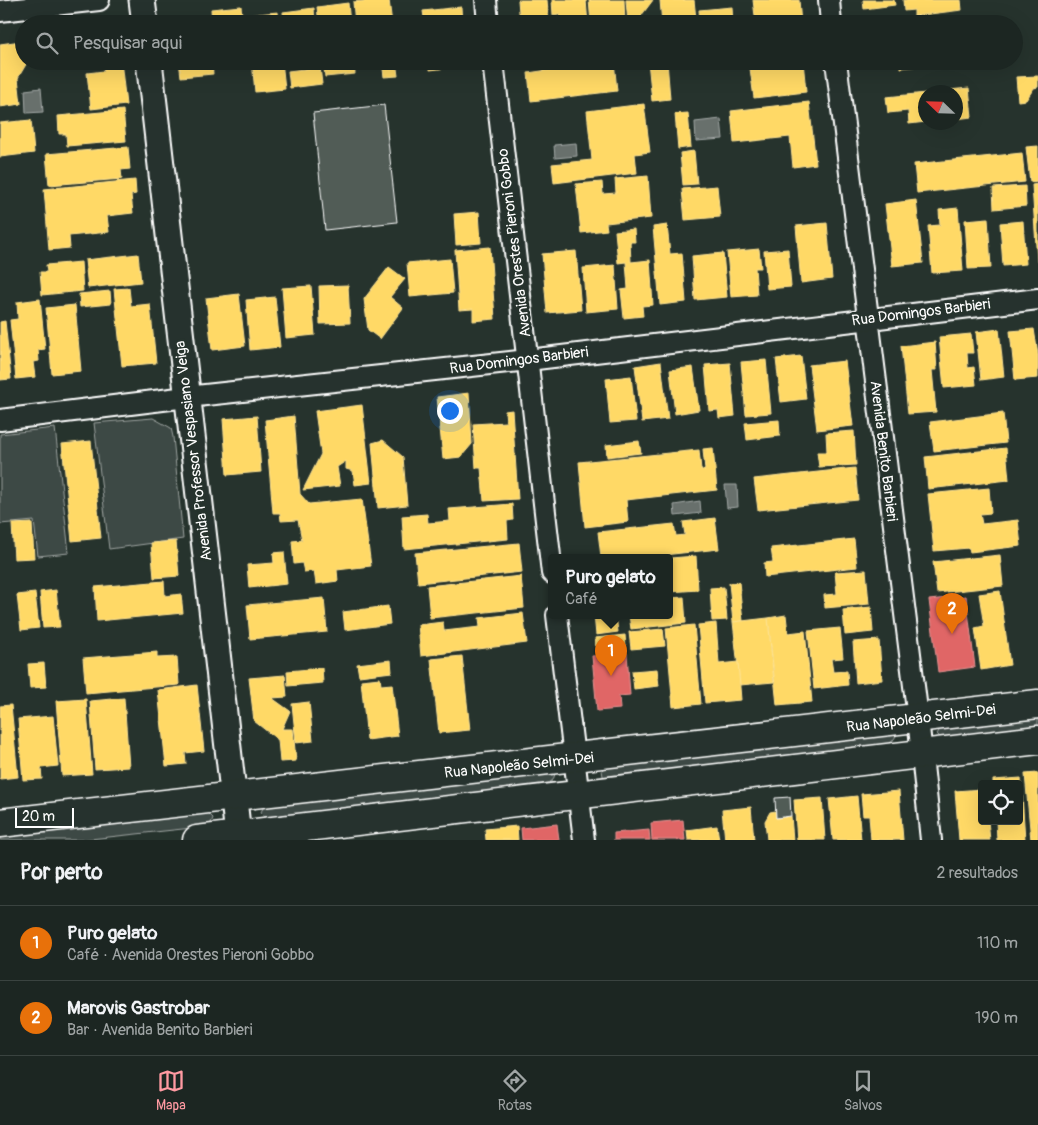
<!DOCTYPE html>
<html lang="pt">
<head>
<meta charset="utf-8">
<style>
  :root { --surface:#1c2622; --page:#29322f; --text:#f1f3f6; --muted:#a0a5a5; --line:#3a4340; --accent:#ff9aa2 }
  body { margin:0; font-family:Pangolin,sans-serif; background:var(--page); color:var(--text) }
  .controls { position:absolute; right:15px; bottom:15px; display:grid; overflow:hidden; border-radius:5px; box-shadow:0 5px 20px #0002 }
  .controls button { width:45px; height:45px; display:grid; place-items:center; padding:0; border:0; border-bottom:1px solid var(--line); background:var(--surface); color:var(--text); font:25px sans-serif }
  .compass { position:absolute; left:918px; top:85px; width:45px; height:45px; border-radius:50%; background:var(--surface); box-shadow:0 5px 20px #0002; rotate:293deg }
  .scale { position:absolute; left:15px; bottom:12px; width:59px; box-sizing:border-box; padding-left:5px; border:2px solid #fff; border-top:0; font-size:14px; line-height:18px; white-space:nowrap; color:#fff; -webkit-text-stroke:4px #26332d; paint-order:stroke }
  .you { position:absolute; left:449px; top:410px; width:18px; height:18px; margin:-12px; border:4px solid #fff; border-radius:50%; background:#1a73e8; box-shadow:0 0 0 8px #1a73e833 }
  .badge { display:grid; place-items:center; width:32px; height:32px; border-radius:50%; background:var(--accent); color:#fff; font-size:16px; font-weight:700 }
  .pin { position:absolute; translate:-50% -41px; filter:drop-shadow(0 1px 2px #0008) }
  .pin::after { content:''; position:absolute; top:26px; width:18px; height:15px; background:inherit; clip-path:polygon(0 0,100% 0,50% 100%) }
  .popup { position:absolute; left:548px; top:554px; width:125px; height:65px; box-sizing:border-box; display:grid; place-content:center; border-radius:5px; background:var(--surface); filter:drop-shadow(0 1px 4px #0005); font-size:16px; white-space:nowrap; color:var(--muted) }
  .popup b { font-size:19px; color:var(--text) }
  .popup::after { content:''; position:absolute; left:50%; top:100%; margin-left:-10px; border:10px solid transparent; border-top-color:var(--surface) }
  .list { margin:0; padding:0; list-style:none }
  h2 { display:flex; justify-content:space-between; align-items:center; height:65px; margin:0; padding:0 20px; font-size:21px }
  h2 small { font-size:16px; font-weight:400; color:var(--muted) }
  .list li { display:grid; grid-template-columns:32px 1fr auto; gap:15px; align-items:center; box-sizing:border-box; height:75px; padding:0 20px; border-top:1px solid var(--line) }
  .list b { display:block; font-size:19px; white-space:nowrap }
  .list p { margin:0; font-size:16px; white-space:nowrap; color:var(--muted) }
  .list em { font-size:16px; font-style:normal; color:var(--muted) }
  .icon { flex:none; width:28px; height:28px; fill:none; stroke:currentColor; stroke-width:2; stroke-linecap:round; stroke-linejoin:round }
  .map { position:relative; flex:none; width:1038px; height:840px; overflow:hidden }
  .search { position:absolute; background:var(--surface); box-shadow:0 5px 20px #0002; left:15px; right:15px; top:15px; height:55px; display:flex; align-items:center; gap:12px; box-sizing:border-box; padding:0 18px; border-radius:28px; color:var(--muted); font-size:19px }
  .sheet { height:215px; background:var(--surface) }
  nav { display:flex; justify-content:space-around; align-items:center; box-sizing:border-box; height:70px; border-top:1px solid var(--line); background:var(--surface); font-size:14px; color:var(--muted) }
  nav a { display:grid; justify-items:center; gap:2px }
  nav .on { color:var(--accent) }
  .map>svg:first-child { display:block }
  .green { fill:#3e4944; stroke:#9ea4a2 }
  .water { fill:#67706c; stroke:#a4a9a7 }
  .homes { fill:#ffd966; stroke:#ffe494 }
  .shops { fill:#e06666; stroke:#e99494 }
  .building { fill:#515c57; stroke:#fff }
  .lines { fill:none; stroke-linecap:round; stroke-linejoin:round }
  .minor-casing { stroke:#fff; stroke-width:24 }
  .tertiary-casing { stroke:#fff; stroke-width:29 }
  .secondary-casing { stroke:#fff; stroke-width:31 }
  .minor { stroke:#26332d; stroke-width:20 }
  .tertiary { stroke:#26332d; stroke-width:25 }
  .secondary { stroke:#26332d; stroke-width:28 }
  .labels { text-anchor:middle; stroke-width:5; stroke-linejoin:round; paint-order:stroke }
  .street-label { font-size:15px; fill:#fff; stroke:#26332d }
</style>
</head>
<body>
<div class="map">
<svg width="1038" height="840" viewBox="0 0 1038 840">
  <rect width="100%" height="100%" fill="#26332d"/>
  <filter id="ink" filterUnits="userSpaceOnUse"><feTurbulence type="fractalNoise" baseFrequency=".02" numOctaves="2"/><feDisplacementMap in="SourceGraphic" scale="10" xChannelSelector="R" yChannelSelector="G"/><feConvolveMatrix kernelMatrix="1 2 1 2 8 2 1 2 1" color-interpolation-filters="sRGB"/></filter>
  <g filter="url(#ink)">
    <g class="green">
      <polygon points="153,418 171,428 173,437 183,539 109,549 94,423"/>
      <polygon points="55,428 69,553 38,556 34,521 0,524 0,434"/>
      <polygon points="1038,714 1038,730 944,741 937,734 943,725"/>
      <polygon points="886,731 896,736 889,746 611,780 603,776 602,770 608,763"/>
      <polygon points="546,770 555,774 553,780 542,788 273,819 264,817 261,812 265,804"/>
      <polygon points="208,813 213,818 211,823 201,827 81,840 0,840 0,835"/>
    </g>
    <g class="water">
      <polygon points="41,88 43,112 26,113 25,90"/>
      <polygon points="721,119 723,139 696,141 695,122"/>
      <polygon points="576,143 577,156 555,158 554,145"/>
      <polygon points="725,485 737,485 738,507 727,508"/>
      <polygon points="700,501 701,513 675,516 674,505"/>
    </g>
    <g class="homes">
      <polygon points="373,0 389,0 392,24 355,24 353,2"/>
      <polygon points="518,0 547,0 549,24 520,24"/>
      <polygon points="552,0 586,0 588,24 560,24 559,14 553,15"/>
      <polygon points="589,0 624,0 625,24 591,24"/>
      <polygon points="626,0 653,0 641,16 646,21 644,24 628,24"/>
      <polygon points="660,0 694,0 696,19 684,21 684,24 662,24"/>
      <polygon points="753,0 799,0 801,24 756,24"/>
      <polygon points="863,0 894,0 895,5 864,9"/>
      <polygon points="903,0 961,0 962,10 914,16 914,10 904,11"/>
      <polygon points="348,3 350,24 319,24 317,7"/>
      <polygon points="241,6 243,24 212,24 211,9"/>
      <polygon points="461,7 462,24 425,24 423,11"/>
      <polygon points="732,7 733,24 700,24 699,10"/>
      <polygon points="314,8 315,24 284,24 283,12"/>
      <polygon points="278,12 279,24 248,24 247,15"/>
      <polygon points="208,18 209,24 176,24 175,22"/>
      <polygon points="944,19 944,24 897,24"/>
      <polygon points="21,41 24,46 24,61 28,61 18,78 21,104 0,107 0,44"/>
      <polygon points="85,61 121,61 126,105 91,109 87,73 104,71 103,62 86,64"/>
      <polygon points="179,61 212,61 213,74 181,77"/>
      <polygon points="216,61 247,61 247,62 217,66"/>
      <polygon points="252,61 282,61 285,89 255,92"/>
      <polygon points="323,61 354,61 355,74 325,77"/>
      <polygon points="382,61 396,61 398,76 384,77"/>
      <polygon points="429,61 456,61 456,67 430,70"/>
      <polygon points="569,61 614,61 617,91 531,101 528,73 548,70 547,64"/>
      <polygon points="648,61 667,61 670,99 652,101"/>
      <polygon points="749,61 803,61 806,92 754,98"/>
      <polygon points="900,61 947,61 948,63 901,68"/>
      <polygon points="320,67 322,84 290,88 288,71"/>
      <polygon points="1038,76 1038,87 1034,88 1026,100 1018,101 1016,77"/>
      <polygon points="969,88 972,117 956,119 956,92 928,92"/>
      <polygon points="926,93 926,122 909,124 908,111 888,113 886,97"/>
      <polygon points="809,102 816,164 793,167 790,137 734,143 731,111"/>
      <polygon points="644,104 650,152 635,154 637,173 554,183 552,164 592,160 587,111"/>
      <polygon points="123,110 126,141 67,146 66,134 59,134 58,116"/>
      <polygon points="688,113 691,147 678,149 675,114"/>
      <polygon points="31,120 34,153 0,157 0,123"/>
      <polygon points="1038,146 1038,181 1030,182 1026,147"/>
      <polygon points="128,147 130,169 121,170 122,179 49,185 46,154"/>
      <polygon points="694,151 697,184 683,185 680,153"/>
      <polygon points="1022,153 1025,182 917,193 914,164"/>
      <polygon points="648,176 651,218 606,223 607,230 581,233 576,184 602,182 603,194 616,193 615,179"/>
      <polygon points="135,180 136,194 131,195 133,213 107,216 109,232 69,236 70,248 49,250 44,189"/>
      <polygon points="1038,184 1038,261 1037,261 1032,185"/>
      <polygon points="717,186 720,217 685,220 682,189"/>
      <polygon points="1025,186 1026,206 994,209 993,188"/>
      <polygon points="916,200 923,263 892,266 885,204"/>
      <polygon points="958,208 963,271 932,273 928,226 940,225 939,210"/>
      <polygon points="479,212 481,243 456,245 454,214"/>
      <polygon points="988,218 991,268 968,269 965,220"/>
      <polygon points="1023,221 1026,264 1003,266 1000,223"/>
      <polygon points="827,223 832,279 801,283 796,226"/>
      <polygon points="667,225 670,254 682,253 686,302 660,305 653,227"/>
      <polygon points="634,229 635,242 630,242 631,262 650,260 653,305 642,306 643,316 624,318 621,290 628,289 626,262 618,263 615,231"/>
      <polygon points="490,247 495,319 473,321 473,309 459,310 455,250"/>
      <polygon points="759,249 761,268 755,268 757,295 731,297 727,252"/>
      <polygon points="788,249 791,287 767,289 764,251"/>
      <polygon points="576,251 581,310 547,313 542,254"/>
      <polygon points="723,253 727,297 695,300 692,256"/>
      <polygon points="138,254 141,282 88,288 85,260"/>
      <polygon points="450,259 453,293 410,297 407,263"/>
      <polygon points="81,262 83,291 42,295 40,272 47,272 46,265"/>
      <polygon points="615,265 618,309 586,312 583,268"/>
      <polygon points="389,267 405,279 390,297 403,308 380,339 368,330 364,299"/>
      <polygon points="348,285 350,323 320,324 319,286"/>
      <polygon points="311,286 315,335 286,338 282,288"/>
      <polygon points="129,288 131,306 150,304 156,363 122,366 114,289"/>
      <polygon points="110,291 111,304 80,307 79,294"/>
      <polygon points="239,294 245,346 212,350 206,298"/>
      <polygon points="275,297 280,347 250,350 246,300"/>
      <polygon points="40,299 45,349 38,350 39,361 33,362 35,377 16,379 10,320 18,319 17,302"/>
      <polygon points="75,305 81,371 52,374 46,308"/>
      <polygon points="5,321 11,379 0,380 0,322"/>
      <polygon points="999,329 1004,377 981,380 976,332"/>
      <polygon points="1034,329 1038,355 1038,378 1015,380 1010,331"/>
      <polygon points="971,334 973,353 967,353 968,368 974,367 976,385 944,388 939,337"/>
      <polygon points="935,342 937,370 932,370 936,412 908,414 901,346"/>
      <polygon points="801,356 806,399 781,402 776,359"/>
      <polygon points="766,360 771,413 746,415 741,362"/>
      <polygon points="845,361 853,426 817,430 809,365"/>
      <polygon points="661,362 668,419 642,422 635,366"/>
      <polygon points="730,363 735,416 719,418 718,410 709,411 705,365"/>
      <polygon points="693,367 699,410 675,414 670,370"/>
      <polygon points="631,376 636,421 610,423 606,379"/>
      <polygon points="469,393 472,444 461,457 443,459 437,397"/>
      <polygon points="362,405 371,483 355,485 353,471 346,469 346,461 337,467 340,486 303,490 321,454 315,411"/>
      <polygon points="512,410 518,499 484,501 481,468 476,468 473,424 506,422 505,411"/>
      <polygon points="1003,413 1006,443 934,451 930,422"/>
      <polygon points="257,416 261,472 227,475 223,419"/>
      <polygon points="294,416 300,494 309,504 362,499 371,566 337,570 338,581 316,584 314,571 304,572 302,563 294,564 292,541 302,540 298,520 281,521 280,513 273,513 265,420"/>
      <polygon points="779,420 780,436 747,440 745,423"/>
      <polygon points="854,431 856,465 819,467 817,452 827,452 826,433"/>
      <polygon points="383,440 403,457 407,505 378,508 372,443"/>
      <polygon points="91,441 101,538 72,541 62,444"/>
      <polygon points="639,441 641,453 607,457 606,445"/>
      <polygon points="713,448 717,490 626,500 628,522 585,527 579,462 699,450 701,470 705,470 703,449"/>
      <polygon points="1006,448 1009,480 928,489 925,457"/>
      <polygon points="855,468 858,500 758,510 754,479"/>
      <polygon points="989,488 991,513 980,514 982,524 1018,520 1021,546 970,552 969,548 934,551 928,494"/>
      <polygon points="512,504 513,520 507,521 508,539 404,549 402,516 427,514 428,523 450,521 449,509"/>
      <polygon points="715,518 719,549 645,557 601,557 598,532 674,524 676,536 685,535 683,522"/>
      <polygon points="32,523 34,558 14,559 12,524"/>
      <polygon points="854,539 857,567 765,577 764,563 773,562 771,548"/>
      <polygon points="176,541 179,576 154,578 151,543"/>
      <polygon points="519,543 522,572 418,583 415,553"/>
      <polygon points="284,552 287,584 249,588 247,565 274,563 273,553"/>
      <polygon points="1000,555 1003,586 937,593 933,562"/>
      <polygon points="696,556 698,590 670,592 670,558"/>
      <polygon points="866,570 869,604 825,608 824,595 837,594 835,572"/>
      <polygon points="521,576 524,608 430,618 427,586"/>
      <polygon points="164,581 165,596 181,594 183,613 97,621 95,587"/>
      <polygon points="739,582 743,621 733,622 729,583"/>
      <polygon points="724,587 727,620 712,621 710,588"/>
      <polygon points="56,590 60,627 43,628 40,592"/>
      <polygon points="1000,591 1010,665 981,670 975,628 984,626 979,594"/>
      <polygon points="35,593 39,628 21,630 17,595"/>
      <polygon points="684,597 686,623 631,629 629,615 670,615 670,598"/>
      <polygon points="324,598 327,632 250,639 247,605"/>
      <polygon points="388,606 390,624 345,630 343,612"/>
      <polygon points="871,607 873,632 845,635 843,610"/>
      <polygon points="523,613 527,643 421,656 418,625 443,622 444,631 480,627 479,618"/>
      <polygon points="594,615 616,615 618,632 596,635"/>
      <polygon points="786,615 788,633 805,631 812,702 777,705 768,618"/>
      <polygon points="768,618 774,682 740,685 733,622"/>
      <polygon points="716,623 719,664 738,662 741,700 705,703 698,625"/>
      <polygon points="694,625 701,704 673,707 666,628"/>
      <polygon points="840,628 843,658 831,659 833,672 847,671 848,685 814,689 808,631"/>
      <polygon points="663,629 665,646 631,649 629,632"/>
      <polygon points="625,635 626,648 596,651 595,638"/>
      <polygon points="879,640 882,680 856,683 853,642"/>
      <polygon points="157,652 157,658 177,657 179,685 86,693 83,658"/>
      <polygon points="462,656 470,730 439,733 431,659"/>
      <polygon points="391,660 392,672 359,676 357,664"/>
      <polygon points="44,663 46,687 30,688 28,664"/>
      <polygon points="322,668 323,683 288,686 287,671"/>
      <polygon points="657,669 659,686 634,689 632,671"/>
      <polygon points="285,675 287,697 272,698 290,711 282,729 293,729 296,761 280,762 278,740 254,721 249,678"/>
      <polygon points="380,678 381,685 392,684 398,736 367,740 361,680"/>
      <polygon points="197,685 204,751 185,753 186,764 166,766 158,690"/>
      <polygon points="124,698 129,767 95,769 90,701"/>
      <polygon points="86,699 92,774 62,776 56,701"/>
      <polygon points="309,702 313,741 296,743 292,704"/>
      <polygon points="11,705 18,777 0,779 0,706"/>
      <polygon points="53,716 58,766 41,768 42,779 23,780 18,719"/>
      <polygon points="1038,773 1038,840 1031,840 1025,774"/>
      <polygon points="1021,778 1025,840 997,840 996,821 1019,821 1019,784 993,784 993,780"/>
      <polygon points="982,789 982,821 988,821 990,840 959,840 955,791"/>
      <polygon points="899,791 903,840 871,840 869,816 863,816 861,794"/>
      <polygon points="857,796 861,840 833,840 829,799"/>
      <polygon points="822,798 825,840 797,840 794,800"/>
      <polygon points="751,807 754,840 725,840 722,810"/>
      <polygon points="776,811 776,818 791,816 793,840 767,840 765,821 770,812"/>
      <polygon points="517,826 518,840 486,840 485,829"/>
      <polygon points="717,826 719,840 688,840 687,830"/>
    </g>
    <g class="shops">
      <polygon points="966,596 975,667 938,672 929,600"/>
      <polygon points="627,653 630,695 619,696 620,709 597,711 592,656"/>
      <polygon points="683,820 685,840 652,840 651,823"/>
      <polygon points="557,824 559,840 522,840 521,828"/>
      <polygon points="649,830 650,840 614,840 614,833"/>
    </g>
    <g class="building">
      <polygon points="384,105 397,222 325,230 313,113"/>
      <polygon points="790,797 791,816 776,818 775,798"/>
    </g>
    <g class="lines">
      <g class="minor-casing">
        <g id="minor">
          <polyline points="486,0 488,24"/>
          <polyline points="829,0 831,24"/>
          <polyline points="0,11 99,0"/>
          <polyline points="493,61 552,573"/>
          <polyline points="836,61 918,718 931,840"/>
          <polyline points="0,420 187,397 528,360 1038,299"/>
          <polyline points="557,615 584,840"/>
        </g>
      </g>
      <g class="tertiary-casing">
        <g id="tertiary">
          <polyline points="142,0 145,24"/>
          <polyline points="149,61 238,835"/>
        </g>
      </g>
      <g class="secondary-casing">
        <g id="secondary">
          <polyline points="0,823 1038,704"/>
          <polyline points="197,840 1038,740"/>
        </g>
      </g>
      <use href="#minor" class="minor"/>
      <use href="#tertiary" class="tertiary"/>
      <use href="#secondary" class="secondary"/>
    </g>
  </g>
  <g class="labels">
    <g class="street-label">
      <text transform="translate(514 243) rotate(-97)" y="5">Avenida Orestes Pieroni Gobbo</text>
      <text transform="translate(921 312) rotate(-7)" y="5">Rua Domingos Barbieri</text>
      <text transform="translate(519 360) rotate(-7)" y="5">Rua Domingos Barbieri</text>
      <text transform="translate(193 451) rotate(-97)" y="5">Avenida Professor Vespasiano Veiga</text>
      <text transform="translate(884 451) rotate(83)" y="5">Avenida Benito Barbieri</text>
      <text transform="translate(921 718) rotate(-7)" y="5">Rua Napoleão Selmi-Dei</text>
      <text transform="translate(519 765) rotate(-6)" y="5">Rua Napoleão Selmi-Dei</text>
    </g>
  </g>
</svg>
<div class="controls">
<button><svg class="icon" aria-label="locate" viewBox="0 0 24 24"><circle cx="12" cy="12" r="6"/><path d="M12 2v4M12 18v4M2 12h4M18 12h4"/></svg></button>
</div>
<svg class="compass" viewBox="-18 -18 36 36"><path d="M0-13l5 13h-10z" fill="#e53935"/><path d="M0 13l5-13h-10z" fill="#a0a5a5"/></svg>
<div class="scale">20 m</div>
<div class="you"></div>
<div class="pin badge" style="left:611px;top:676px;background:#e8710a">1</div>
<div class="popup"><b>Puro gelato</b>Café</div>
<div class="pin badge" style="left:952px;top:634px;background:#e8710a">2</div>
<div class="search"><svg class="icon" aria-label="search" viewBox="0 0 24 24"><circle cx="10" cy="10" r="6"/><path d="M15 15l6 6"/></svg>Pesquisar aqui</div>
</div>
<section class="sheet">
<h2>Por perto<small>2 resultados</small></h2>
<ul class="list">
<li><span class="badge" style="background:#e8710a">1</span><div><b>Puro gelato</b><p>Café · Avenida Orestes Pieroni Gobbo</p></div><em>110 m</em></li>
<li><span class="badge" style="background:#e8710a">2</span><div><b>Marovis Gastrobar</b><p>Bar · Avenida Benito Barbieri</p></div><em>190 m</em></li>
</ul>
</section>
<nav>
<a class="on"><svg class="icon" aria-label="map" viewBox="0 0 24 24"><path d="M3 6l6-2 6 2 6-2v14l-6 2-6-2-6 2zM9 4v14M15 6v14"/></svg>Mapa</a>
<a><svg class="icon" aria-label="directions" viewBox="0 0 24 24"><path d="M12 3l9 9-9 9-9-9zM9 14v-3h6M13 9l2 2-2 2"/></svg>Rotas</a>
<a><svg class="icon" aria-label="saved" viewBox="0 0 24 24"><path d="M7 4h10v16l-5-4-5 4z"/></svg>Salvos</a>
</nav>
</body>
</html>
